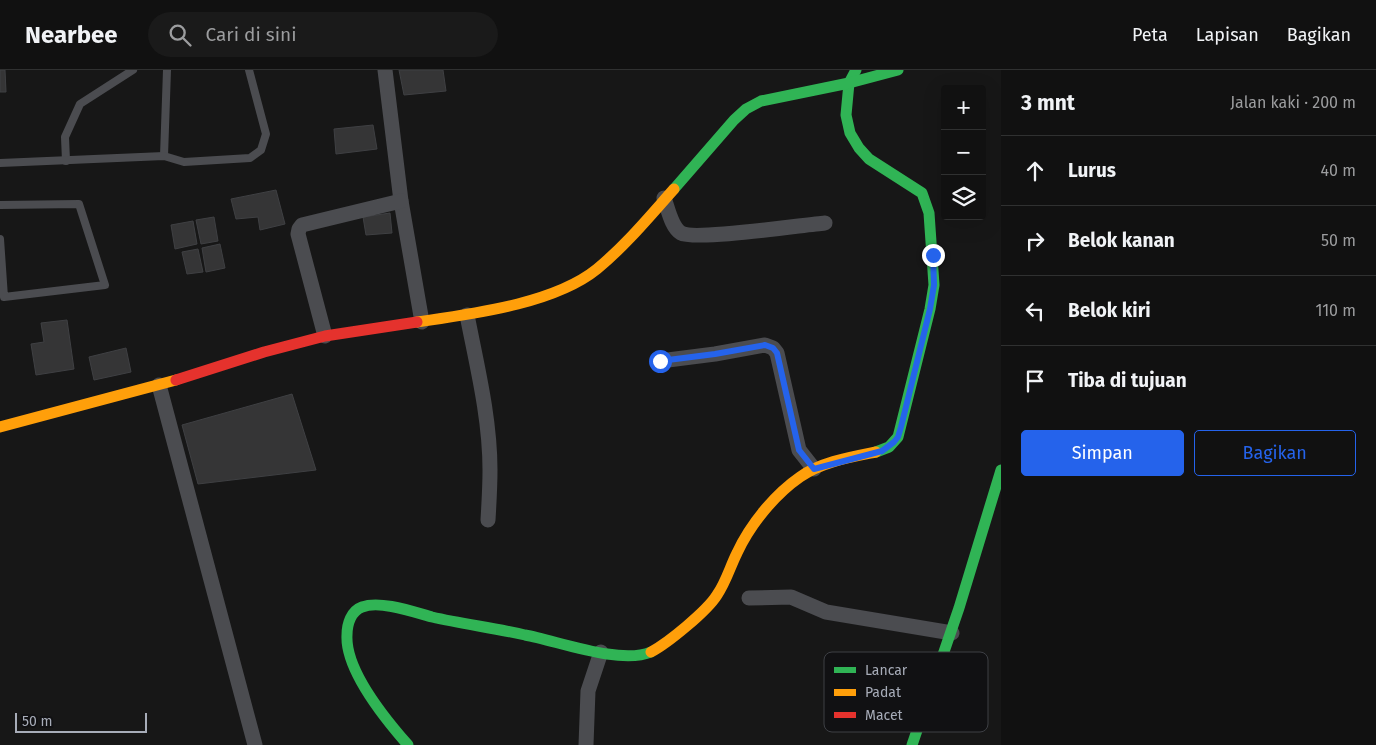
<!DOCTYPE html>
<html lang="id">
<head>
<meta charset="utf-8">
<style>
  :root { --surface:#111; --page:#1a1a1a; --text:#f1f3f6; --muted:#9c9d9f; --line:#303131; --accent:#2563eb }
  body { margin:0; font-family:"Fira Sans",sans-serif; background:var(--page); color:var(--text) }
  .controls { position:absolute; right:15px; top:15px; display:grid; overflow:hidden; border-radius:5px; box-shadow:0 5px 20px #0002 }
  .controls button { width:45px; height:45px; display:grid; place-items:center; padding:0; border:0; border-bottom:1px solid var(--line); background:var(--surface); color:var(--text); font:25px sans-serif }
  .scale { position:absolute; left:15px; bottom:12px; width:132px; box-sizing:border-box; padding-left:5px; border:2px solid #a7acb8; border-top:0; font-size:14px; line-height:18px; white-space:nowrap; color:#a7acb8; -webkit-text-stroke:4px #111113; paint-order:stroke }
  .stop { position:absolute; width:15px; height:15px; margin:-11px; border:4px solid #2563eb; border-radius:50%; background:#fff }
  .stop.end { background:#2563eb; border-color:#fff; box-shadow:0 1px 5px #0008 }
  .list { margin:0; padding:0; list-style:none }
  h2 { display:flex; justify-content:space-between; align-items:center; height:65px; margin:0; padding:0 20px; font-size:21px }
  h2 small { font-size:16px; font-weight:400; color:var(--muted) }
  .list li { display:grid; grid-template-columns:32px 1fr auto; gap:15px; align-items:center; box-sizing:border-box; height:70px; padding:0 20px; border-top:1px solid var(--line) }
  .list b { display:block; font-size:19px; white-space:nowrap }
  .list em { font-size:16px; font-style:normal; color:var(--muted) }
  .actions { display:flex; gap:10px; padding:15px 20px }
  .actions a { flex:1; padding:11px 0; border:1px solid var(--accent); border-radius:5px; text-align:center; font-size:18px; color:var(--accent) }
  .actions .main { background:var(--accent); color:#fff }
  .icon { flex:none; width:28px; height:28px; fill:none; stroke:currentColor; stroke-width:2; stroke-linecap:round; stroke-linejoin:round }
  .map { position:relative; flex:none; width:1001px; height:675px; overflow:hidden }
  header { display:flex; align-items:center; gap:30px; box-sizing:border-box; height:70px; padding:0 25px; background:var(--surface); border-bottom:1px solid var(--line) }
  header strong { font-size:24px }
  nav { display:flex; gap:28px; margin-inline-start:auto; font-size:18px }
  .search { width:350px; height:45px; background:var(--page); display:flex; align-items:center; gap:12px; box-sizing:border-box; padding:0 18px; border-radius:28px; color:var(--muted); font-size:19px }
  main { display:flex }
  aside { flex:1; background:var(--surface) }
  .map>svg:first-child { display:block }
  .building { fill:#353536; stroke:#3f4043 }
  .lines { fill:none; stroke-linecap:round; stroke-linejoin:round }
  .lane { stroke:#4b4c50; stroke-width:8 }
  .street { stroke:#4b4c50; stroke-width:15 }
  .fast { stroke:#30b455; stroke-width:11 }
  .slow { stroke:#ff9f0a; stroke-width:11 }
  .jam { stroke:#e5322d; stroke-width:11 }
  .route { stroke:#2563eb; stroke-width:6 }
  .key { fill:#111113; stroke:#3e4045; stroke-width:1 }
  .key-label { font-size:14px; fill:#a7acb8 }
</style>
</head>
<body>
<header>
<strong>Nearbee</strong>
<div class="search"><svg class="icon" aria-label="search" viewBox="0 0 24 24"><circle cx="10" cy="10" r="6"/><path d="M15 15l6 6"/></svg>Cari di sini</div>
<nav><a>Peta</a><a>Lapisan</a><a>Bagikan</a></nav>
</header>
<main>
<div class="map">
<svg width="1001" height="675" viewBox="0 0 1001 675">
  <rect width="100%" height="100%" fill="#171717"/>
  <g class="building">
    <polygon points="0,0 5,0 6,22 0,22"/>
    <polygon points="399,0 443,0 446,21 404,25"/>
    <polygon points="373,55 377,79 336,84 334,59"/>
    <polygon points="276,120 285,154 260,160 258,147 236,149 231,129"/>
    <polygon points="390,143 392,163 366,165 363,147"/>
    <polygon points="214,147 218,171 201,174 196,150"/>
    <polygon points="193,151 197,174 175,179 171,155"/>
    <polygon points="220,174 225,198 206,202 202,178"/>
    <polygon points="198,179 203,202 187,204 182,182"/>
    <polygon points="67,250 74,299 36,305 31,274 44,272 41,253"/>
    <polygon points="126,278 131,302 94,310 89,287"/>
    <polygon points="292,324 316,400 198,414 182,355"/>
  </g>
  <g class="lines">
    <g class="lane">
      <polyline points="164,86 167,0"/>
      <polyline points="66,91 65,67 80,34 133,0"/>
      <polyline points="0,93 164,86 184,92 250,88 261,80 266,64 249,0"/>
      <polyline points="0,135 79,134 105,215 4,227 0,169"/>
    </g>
    <g class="street">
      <polyline points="385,0 401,131 422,252"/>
      <path d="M664 128C668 138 671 157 681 163 695 171 802 155 825 153"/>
      <path d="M467 245C477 296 490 348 490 400 490 417 489 433 488 450"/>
      <polyline points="325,266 298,164 299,159 302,155 401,131"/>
      <polyline points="660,291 715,284 765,275 773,278 777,283 799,380 814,399"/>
      <polyline points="159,315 255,675"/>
      <polyline points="749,528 791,527 826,542 952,563"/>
      <polyline points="586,675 588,621 601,582"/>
    </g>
    <g class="fast">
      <polyline points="856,0 849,13 846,45 850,63 859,78 869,89 922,123 929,143 934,215 930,239 898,367 889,377 876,382"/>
      <polyline points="674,119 734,50 746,39 761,31 849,13 898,0"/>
      <path d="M408 675C386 650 345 600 347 565 347 554 351 541 362 537 380 530 414 542 432 547 463 554 494 558 525 565 558 571 620 595 651 582"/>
      <polyline points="912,675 959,538 1001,400"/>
    </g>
    <g class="slow">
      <path d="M417 252C471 244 554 234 597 199 626 175 649 147 674 119"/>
      <polyline points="0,357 176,310"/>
      <path d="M651 582C668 573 707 541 717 525 726 512 730 497 737 483 750 455 774 425 800 407 821 392 851 387 876 382"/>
    </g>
    <polyline class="jam" points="176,310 264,282 325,266 417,252"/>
  </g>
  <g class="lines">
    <polyline class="route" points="660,291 715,284 765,275 773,278 777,283 799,380 814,399 882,381 894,372 898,367 901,357 930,239 934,215 933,185"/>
  </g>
  <rect x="824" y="582" width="164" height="80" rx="8" class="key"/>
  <rect x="834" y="597" width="22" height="6" fill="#30b455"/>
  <rect x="834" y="619" width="22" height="7" fill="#ff9f0a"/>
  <rect x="834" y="642" width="22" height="6" fill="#e5322d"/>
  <g class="key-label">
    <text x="865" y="605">Lancar</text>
    <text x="865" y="627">Padat</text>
    <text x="865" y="650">Macet</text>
  </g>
</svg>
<div class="controls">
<button>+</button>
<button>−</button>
<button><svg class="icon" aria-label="layers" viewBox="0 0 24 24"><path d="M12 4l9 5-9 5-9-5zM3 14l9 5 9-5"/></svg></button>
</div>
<div class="scale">50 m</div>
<div class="stop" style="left:660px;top:291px"></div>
<div class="stop end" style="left:933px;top:185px"></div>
</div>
<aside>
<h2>3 mnt<small>Jalan kaki · 200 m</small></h2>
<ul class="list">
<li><svg class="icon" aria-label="ahead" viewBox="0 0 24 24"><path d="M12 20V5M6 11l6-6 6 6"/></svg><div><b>Lurus</b></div><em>40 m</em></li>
<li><svg class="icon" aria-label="right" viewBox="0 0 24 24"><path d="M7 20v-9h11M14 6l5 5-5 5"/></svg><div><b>Belok kanan</b></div><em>50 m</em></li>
<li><svg class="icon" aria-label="left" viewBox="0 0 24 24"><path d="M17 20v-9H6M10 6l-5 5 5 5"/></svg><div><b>Belok kiri</b></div><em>110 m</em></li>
<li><svg class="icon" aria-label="arrive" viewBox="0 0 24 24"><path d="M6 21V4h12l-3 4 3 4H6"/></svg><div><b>Tiba di tujuan</b></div></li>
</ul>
<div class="actions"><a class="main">Simpan</a><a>Bagikan</a></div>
</aside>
</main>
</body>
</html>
